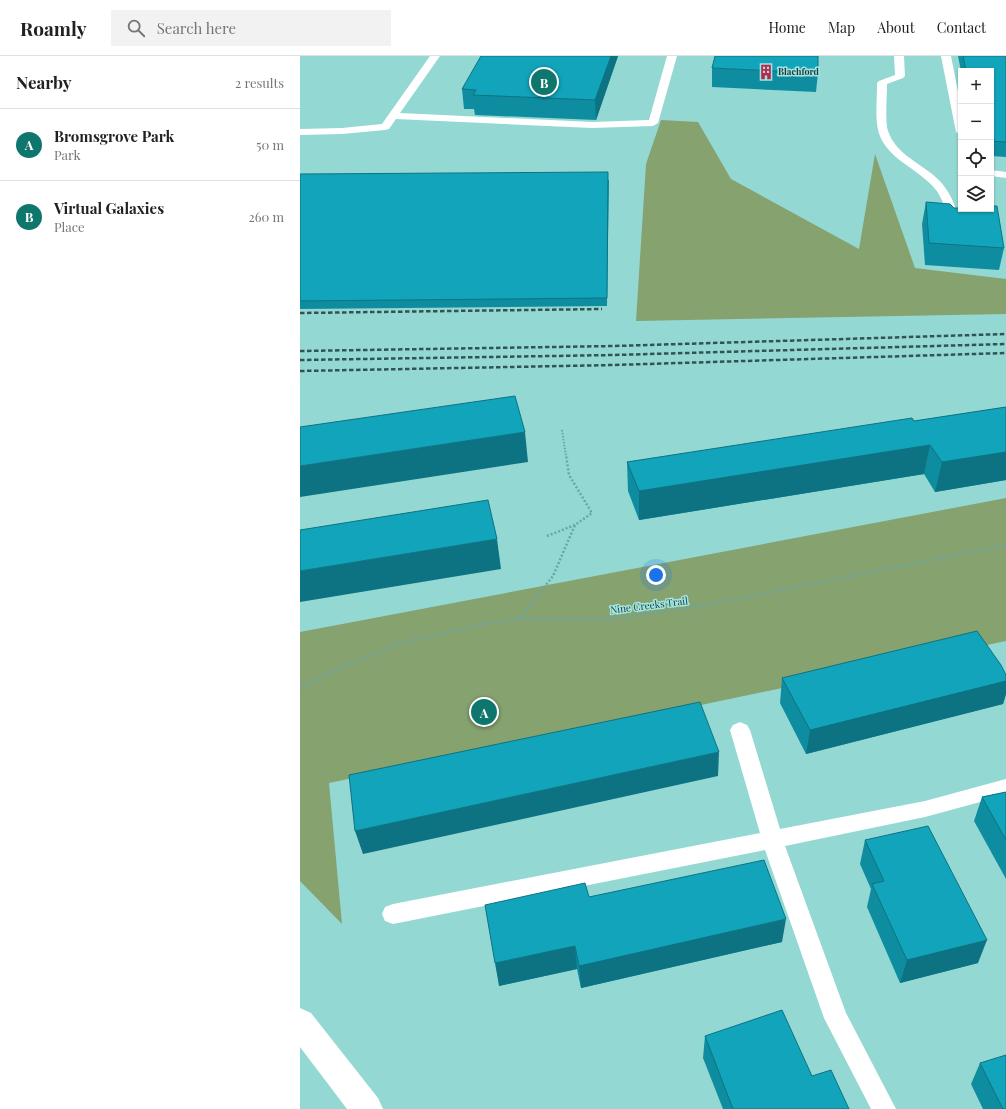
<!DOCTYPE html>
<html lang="en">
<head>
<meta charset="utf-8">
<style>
  :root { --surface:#fff; --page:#f2f2f2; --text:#202124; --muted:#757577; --line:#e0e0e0; --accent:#0f766e }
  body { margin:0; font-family:"Playfair Display",serif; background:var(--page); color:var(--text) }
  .controls { position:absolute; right:12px; top:12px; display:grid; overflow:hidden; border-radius:0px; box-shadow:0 1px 3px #0004 }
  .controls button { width:36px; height:36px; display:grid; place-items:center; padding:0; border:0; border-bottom:1px solid var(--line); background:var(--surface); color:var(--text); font:20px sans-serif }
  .you { position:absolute; left:356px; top:519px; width:14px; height:14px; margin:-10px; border:3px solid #fff; border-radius:50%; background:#1a73e8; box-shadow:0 0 0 6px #1a73e833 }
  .badge { display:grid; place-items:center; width:26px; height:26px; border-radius:50%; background:var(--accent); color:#fff; font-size:13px; font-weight:700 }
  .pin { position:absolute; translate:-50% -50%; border:2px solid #fff; box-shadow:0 1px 4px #0006 }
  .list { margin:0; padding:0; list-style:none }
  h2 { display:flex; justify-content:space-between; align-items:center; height:52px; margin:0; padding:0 16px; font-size:17px }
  h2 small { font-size:13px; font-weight:400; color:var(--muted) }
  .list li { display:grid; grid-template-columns:26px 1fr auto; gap:12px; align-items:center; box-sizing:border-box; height:72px; padding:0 16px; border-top:1px solid var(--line) }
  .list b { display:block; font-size:15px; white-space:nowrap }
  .list p { margin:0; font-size:13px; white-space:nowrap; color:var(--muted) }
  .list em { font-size:13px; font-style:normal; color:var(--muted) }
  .icon { flex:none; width:22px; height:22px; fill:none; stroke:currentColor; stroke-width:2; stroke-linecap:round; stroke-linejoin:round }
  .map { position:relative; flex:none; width:706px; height:1053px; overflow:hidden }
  header { display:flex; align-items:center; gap:24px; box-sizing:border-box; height:56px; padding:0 20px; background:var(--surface); border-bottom:1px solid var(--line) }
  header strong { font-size:19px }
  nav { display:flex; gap:22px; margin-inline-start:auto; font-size:14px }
  .search { width:280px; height:36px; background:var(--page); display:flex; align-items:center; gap:10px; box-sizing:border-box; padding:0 14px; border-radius:0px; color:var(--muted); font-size:15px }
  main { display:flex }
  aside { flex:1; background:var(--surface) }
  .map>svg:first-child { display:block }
  .green { fill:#85a26f }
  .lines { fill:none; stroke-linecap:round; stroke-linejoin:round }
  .path-far1 { stroke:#6da4a1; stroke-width:2; stroke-dasharray:1.5 1.5; stroke-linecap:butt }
  .path { stroke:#6da4a1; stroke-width:2.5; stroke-dasharray:2 2; stroke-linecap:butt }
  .lane { fill:#fff; fill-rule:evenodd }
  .secondary { fill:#fff; fill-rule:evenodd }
  .rail { stroke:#315352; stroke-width:2.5; stroke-dasharray:4.5 2.5; stroke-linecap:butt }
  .wall { fill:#0f8da0 }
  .shaded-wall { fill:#0d7382 }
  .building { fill:#12a4ba; stroke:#0d7382 }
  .labels { text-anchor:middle; stroke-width:3; stroke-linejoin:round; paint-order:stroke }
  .far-poi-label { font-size:9px; font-weight:bold; fill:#1d3938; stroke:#a1e5e1; text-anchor:start }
  .street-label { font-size:10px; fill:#1d3938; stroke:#a1e5e1 }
</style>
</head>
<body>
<header>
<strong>Roamly</strong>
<div class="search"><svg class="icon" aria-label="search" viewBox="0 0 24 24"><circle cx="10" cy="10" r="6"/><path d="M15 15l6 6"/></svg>Search here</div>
<nav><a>Home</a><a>Map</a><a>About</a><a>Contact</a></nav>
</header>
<main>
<aside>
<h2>Nearby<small>2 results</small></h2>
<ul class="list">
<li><span class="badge">A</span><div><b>Bromsgrove Park</b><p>Park</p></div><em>50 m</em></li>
<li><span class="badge">B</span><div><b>Virtual Galaxies</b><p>Place</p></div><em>260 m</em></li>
</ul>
</aside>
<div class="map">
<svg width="706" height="1053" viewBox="0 0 706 1053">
  <rect width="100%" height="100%" fill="#94d8d4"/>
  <g class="green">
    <polygon points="361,64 398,66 431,123 559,193 575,98 615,212 706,223 706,258 336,265 346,108"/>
    <polygon points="706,442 706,585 29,727 42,868 0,825 0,576"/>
  </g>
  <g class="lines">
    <polyline class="path-far1" points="262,374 266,400"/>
    <g class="path">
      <polyline points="247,480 275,469 292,457 269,419 266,399"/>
      <polyline points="219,563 253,520 275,469"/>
      <polyline points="0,632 37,613 101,587 188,567 218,563 312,563 402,550 706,489"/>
    </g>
    <g class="lane">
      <polygon points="130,0 140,0 100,57 292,66 349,64 367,0 377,0 358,67 353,70 292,72 96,63 89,73 85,74 42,78 0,79 0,73 42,72 82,68"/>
      <path d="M594 0H604L605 20 603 22 587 28C587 40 585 65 588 75 595 95 612 103 628 115 647 128 656 147 660 169L658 171H650C646 166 647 160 645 154 644 148 640 139 636 134 628 124 616 116 605 108 570 83 577 66 577 27L579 25 595 19Z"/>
      <polygon points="641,0 651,0 661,51 661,79 656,76"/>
      <polygon points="691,114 706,116 706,122 691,120"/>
      <polygon points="440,666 447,669 450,674 480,773 625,745 706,723 706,739 625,761 485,790 546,957 596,1053 571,1053 524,962 465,794 93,868 85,865 82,858 85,851 93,848 460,777 430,674 433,669"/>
    </g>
    <polygon class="secondary" points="0,952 11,957 78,1042 83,1053 47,1053 0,991"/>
    <g class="rail">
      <polyline points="0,257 302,253"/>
      <polyline points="0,295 315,290 706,278"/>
      <polyline points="0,304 314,299 706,288"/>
      <polyline points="0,315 314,309 706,297"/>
    </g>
  </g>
  <g class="wall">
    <polygon points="318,0 296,64 175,59 174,53 164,53 162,33"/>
    <polygon points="658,0 706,0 706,101 691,100 691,15 661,15"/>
    <polygon points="412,12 518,17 516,36 412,31"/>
    <polygon points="0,118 309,124 307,250 0,253"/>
    <polygon points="626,146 654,152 704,192 699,214 625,209 622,168"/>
    <polygon points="706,351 706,424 635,436 624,418 339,464 328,435 327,406 614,365"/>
    <polygon points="705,618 706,619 706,638 703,648 506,698 480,647 482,622"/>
    <polygon points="706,736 706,823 674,765 682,741"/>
    <polygon points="565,784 678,907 600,927 567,851 571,833 560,808"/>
    <polygon points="289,841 482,886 281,932 277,913 199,930"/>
    <polygon points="405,980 512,1020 549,1053 423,1053 403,1002"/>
    <polygon points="680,1007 706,1053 683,1053 671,1028"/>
  </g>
  <g class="shaded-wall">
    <polygon points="311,0 318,0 296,64 295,44"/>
    <polygon points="225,376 228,406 0,441 0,410"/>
    <polygon points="630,389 624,418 339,464 339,435"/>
    <polygon points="706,396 706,424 635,436 642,406"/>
    <polygon points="197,483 201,513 0,546 0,515"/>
    <polygon points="706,625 706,638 703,648 506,698 510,674"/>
    <polygon points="419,696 418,720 63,798 55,775"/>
    <polygon points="486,863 482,886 281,932 279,910"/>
    <polygon points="687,884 678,907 600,927 607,904"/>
    <polygon points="275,890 277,913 199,930 195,907"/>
  </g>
  <g class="building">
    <polygon points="181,0 311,0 295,44 173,39 176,34 162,33"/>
    <polygon points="415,0 518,0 518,17 412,12"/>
    <polygon points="663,0 706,0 706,86 691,85 691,15 666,15"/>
    <polygon points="308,116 307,242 0,245 0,118"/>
    <polygon points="626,146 650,148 654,152 661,152 661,153 691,153 691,150 697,150 704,192 629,187"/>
    <polygon points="215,340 225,376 0,410 0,371"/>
    <polygon points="706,351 706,396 642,406 630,389 339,435 327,406 612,362 614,365"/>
    <polygon points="188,444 197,483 0,515 0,474"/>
    <polygon points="677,575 701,609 706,619 706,625 510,674 482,622"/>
    <polygon points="400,646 419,696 55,775 49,719"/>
    <polygon points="706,736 706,784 682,741"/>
    <polygon points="628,770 687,884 607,904 572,828 584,825 565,784"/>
    <polygon points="464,804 486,863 279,910 275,890 195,907 185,849 285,827 289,841"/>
    <polygon points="482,954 512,1020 531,1014 549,1053 433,1053 405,980"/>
    <polygon points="706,999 706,1053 703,1053 680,1007"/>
  </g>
  <defs>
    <g id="building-bare" transform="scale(1.2)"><path d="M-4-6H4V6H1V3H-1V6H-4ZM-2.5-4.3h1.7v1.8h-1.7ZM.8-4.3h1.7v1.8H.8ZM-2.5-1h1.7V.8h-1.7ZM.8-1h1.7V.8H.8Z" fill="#b8284d" stroke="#a1e5e1" stroke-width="2.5" paint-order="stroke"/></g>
  </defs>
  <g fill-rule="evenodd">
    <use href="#building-bare" x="466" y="16"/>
  </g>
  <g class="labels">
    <g class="far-poi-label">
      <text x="478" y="19">Blachford</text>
    </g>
    <g class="street-label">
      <text transform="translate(349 549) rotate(-7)" y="4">Nine Creeks Trail</text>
    </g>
  </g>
</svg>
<div class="controls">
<button>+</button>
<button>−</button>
<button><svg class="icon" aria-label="locate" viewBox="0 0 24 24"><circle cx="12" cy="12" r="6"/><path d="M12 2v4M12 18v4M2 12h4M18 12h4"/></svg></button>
<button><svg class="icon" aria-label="layers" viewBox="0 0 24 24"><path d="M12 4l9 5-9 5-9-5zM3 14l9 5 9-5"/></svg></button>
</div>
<div class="you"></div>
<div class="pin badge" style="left:184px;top:656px">A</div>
<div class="pin badge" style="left:244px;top:26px">B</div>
</div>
</main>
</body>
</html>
